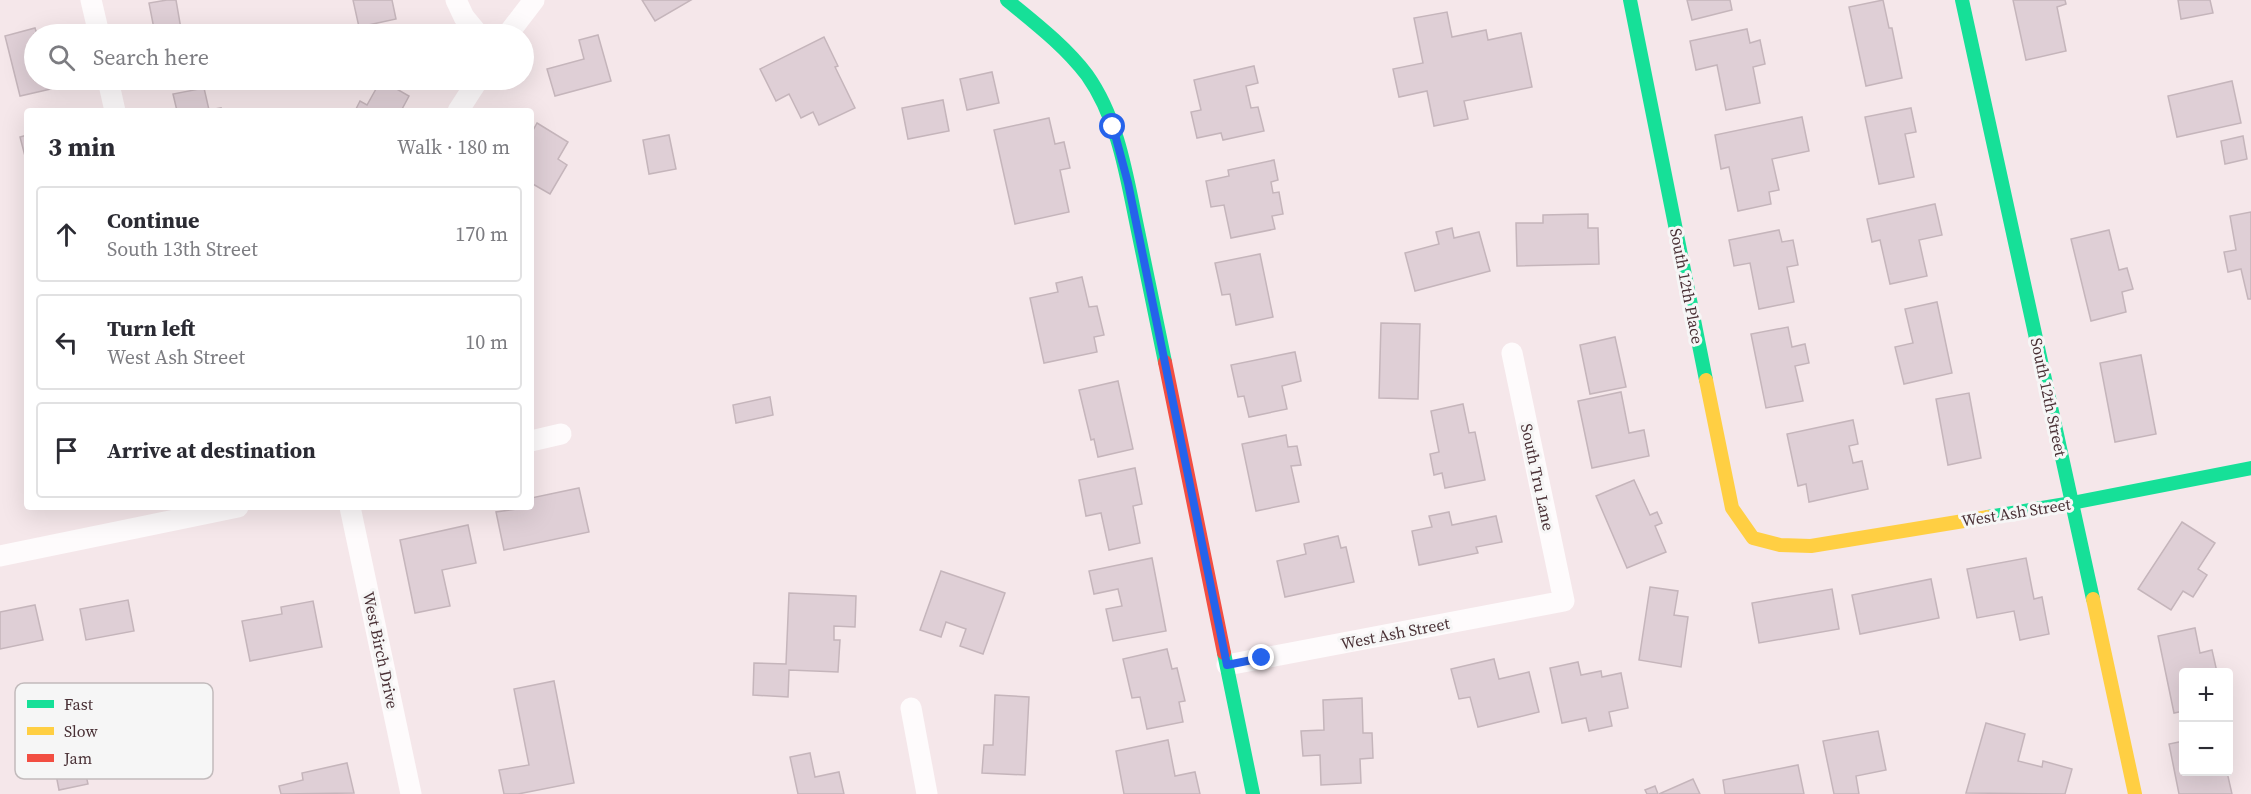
<!DOCTYPE html>
<html lang="en">
<head>
<meta charset="utf-8">
<style>
  :root { --surface:#fff; --page:#f2f2f3; --text:#2b2b33; --muted:#7c7c81; --line:#e1e1e2 }
  body { margin:0; font-family:"Source Serif 4",serif; background:var(--page); color:var(--text) }
  .controls { position:absolute; right:18px; bottom:18px; display:grid; overflow:hidden; border-radius:6px; box-shadow:0 6px 24px #0002 }
  .controls button { width:54px; height:54px; display:grid; place-items:center; padding:0; border:0; border-bottom:2px solid var(--line); background:var(--surface); color:var(--text); font:30px sans-serif }
  .stop { position:absolute; width:18px; height:18px; margin:-14px; border:4px solid #2563eb; border-radius:50%; background:#fff }
  .stop.end { background:#2563eb; border-color:#fff; box-shadow:0 2px 6px #0008 }
  .list { margin:0; padding:0; list-style:none }
  h2 { display:flex; justify-content:space-between; align-items:center; height:78px; margin:0; padding:0 24px; font-size:26px }
  h2 small { font-size:20px; font-weight:400; color:var(--muted) }
  .list li { display:grid; grid-template-columns:39px 1fr auto; gap:18px; align-items:center; box-sizing:border-box; height:96px; margin:0 12px 12px; padding:0 12px; border:2px solid var(--line); border-radius:6px }
  .list b { display:block; font-size:22px; white-space:nowrap }
  .list p { margin:0; font-size:20px; white-space:nowrap; color:var(--muted) }
  .list em { font-size:20px; font-style:normal; color:var(--muted) }
  .icon { flex:none; width:33px; height:33px; fill:none; stroke:currentColor; stroke-width:2; stroke-linecap:round; stroke-linejoin:round }
  .map { position:relative; flex:none; width:2251px; height:794px; overflow:hidden }
  .search { position:absolute; background:var(--surface); box-shadow:0 6px 24px #0002; left:24px; top:24px; width:510px; height:66px; display:flex; align-items:center; gap:15px; box-sizing:border-box; padding:0 21px; border-radius:33px; color:var(--muted); font-size:22px }
  .panel { position:absolute; background:var(--surface); box-shadow:0 6px 24px #0002; left:24px; top:108px; width:510px; height:402px; border-radius:6px }
  .map>svg:first-child { display:block }
  .building { fill:#dfcfd6; stroke:#c5b5bb; stroke-width:1.5 }
  .lines { fill:none; stroke-linecap:round; stroke-linejoin:round }
  .street { stroke:#fefbfc; stroke-width:21 }
  .fast { stroke:#16e098; stroke-width:14 }
  .slow { stroke:#ffcf43; stroke-width:14 }
  .jam { stroke:#f24e42; stroke-width:14 }
  .route { stroke:#2563eb; stroke-width:8 }
  .labels { text-anchor:middle; stroke-width:6; stroke-linejoin:round; paint-order:stroke }
  .street-label { font-size:16px; fill:#493035; stroke:#f6f6f6 }
  .key { fill:#f6f6f6; stroke:#c2bbbc; stroke-width:1.5 }
  .key-label { font-size:16px; fill:#493035 }
</style>
</head>
<body>
<div class="map">
<svg width="2251" height="794" viewBox="0 0 2251 794">
  <rect width="100%" height="100%" fill="#f5e7ea"/>
  <g class="building">
    <polygon points="167,0 176,0 181,29 190,28 192,34 155,34 149,3"/>
    <polygon points="353,0 392,0 396,19 359,27"/>
    <polygon points="642,0 691,0 655,21"/>
    <polygon points="1687,0 1730,0 1732,10 1692,20"/>
    <polygon points="1883,0 1889,28 1892,28 1902,78 1866,86 1849,7"/>
    <polygon points="2013,0 2065,0 2066,4 2057,7 2066,51 2026,60"/>
    <polygon points="2178,0 2210,0 2213,13 2181,19"/>
    <polygon points="1447,12 1452,37 1486,30 1488,40 1521,33 1532,87 1464,101 1468,119 1434,126 1427,91 1399,97 1393,69 1423,63 1414,18"/>
    <polygon points="35,28 37,34 34,34 34,80 48,80 51,89 20,96 5,36"/>
    <polygon points="1747,29 1750,43 1760,40 1765,64 1753,67 1760,103 1726,110 1717,65 1696,70 1690,41"/>
    <polygon points="598,35 611,81 555,96 547,69 584,59 579,40"/>
    <polygon points="824,37 838,66 835,67 855,108 819,125 813,112 801,118 789,94 776,101 760,69"/>
    <polygon points="1254,66 1258,83 1246,86 1251,108 1258,107 1264,131 1223,140 1221,133 1197,138 1191,112 1201,110 1194,80"/>
    <polygon points="992,72 999,103 967,110 960,79"/>
    <polygon points="381,80 409,96 401,111 355,111 360,101 367,105"/>
    <polygon points="2232,81 2241,123 2177,137 2168,96"/>
    <polygon points="204,88 209,110 221,108 221,111 177,111 173,94"/>
    <polygon points="943,100 949,131 908,139 902,108"/>
    <polygon points="1911,108 1916,132 1905,134 1914,177 1879,184 1865,117"/>
    <polygon points="1802,117 1809,151 1772,159 1779,190 1769,192 1771,204 1738,211 1729,167 1721,169 1715,135"/>
    <polygon points="1049,118 1055,144 1064,142 1070,168 1060,170 1069,212 1015,224 994,130"/>
    <polygon points="537,123 568,142 558,159 567,165 550,194 531,183 531,134"/>
    <polygon points="27,135 27,160 26,160 20,137"/>
    <polygon points="669,135 676,169 649,174 643,140"/>
    <polygon points="2243,136 2247,159 2225,164 2221,141"/>
    <polygon points="1274,160 1278,180 1271,182 1273,193 1279,192 1283,214 1272,216 1275,229 1231,238 1224,205 1211,207 1206,181 1229,176 1228,170"/>
    <polygon points="1935,204 1942,235 1919,240 1927,276 1890,284 1880,240 1872,242 1867,219"/>
    <polygon points="2251,212 2251,299 2248,299 2241,269 2228,272 2224,252 2236,250 2230,216"/>
    <polygon points="1588,214 1588,228 1598,228 1599,264 1517,266 1516,223 1543,223 1543,215"/>
    <polygon points="1452,228 1454,238 1479,232 1490,271 1415,291 1405,253 1439,244 1436,232"/>
    <polygon points="1779,230 1782,242 1793,240 1798,265 1787,267 1794,302 1759,309 1750,263 1734,266 1729,240"/>
    <polygon points="2109,230 2119,270 2127,268 2133,289 2122,292 2126,312 2091,321 2071,239"/>
    <polygon points="1260,254 1273,317 1236,325 1230,294 1222,295 1215,263"/>
    <polygon points="1082,277 1089,307 1097,306 1104,335 1094,337 1097,352 1044,363 1030,298 1058,292 1056,283"/>
    <polygon points="1937,302 1952,373 1904,384 1895,347 1913,343 1905,309"/>
    <polygon points="1381,323 1420,324 1418,399 1379,398"/>
    <polygon points="1788,327 1792,347 1805,344 1809,363 1795,366 1803,401 1766,408 1751,334"/>
    <polygon points="1615,337 1626,387 1590,394 1580,345"/>
    <polygon points="1295,352 1301,381 1282,386 1287,409 1249,417 1244,396 1238,397 1231,365"/>
    <polygon points="2141,355 2156,434 2115,442 2100,363"/>
    <polygon points="1118,381 1133,449 1098,457 1094,439 1091,440 1079,390"/>
    <polygon points="1621,392 1629,433 1644,430 1649,456 1592,468 1578,401"/>
    <polygon points="1969,393 1981,458 1948,465 1936,399"/>
    <polygon points="770,397 773,415 736,423 733,405"/>
    <polygon points="1463,404 1469,433 1475,432 1485,480 1445,488 1442,473 1434,475 1430,454 1439,452 1431,411"/>
    <polygon points="1853,420 1858,444 1849,446 1853,463 1862,461 1868,489 1809,502 1806,484 1798,486 1787,434"/>
    <polygon points="1286,435 1288,447 1297,446 1301,465 1291,466 1299,502 1256,511 1242,444"/>
    <polygon points="1135,468 1142,504 1133,506 1140,543 1109,550 1101,513 1086,516 1079,480"/>
    <polygon points="1634,480 1650,515 1657,512 1662,523 1655,526 1666,552 1627,568 1596,496"/>
    <polygon points="579,488 589,532 504,550 496,512 531,507 531,498"/>
    <polygon points="1449,512 1452,525 1496,516 1502,542 1476,547 1478,553 1419,565 1412,531 1432,527 1429,516"/>
    <polygon points="2182,522 2215,543 2198,569 2207,575 2193,597 2183,591 2171,610 2138,589"/>
    <polygon points="468,525 476,563 442,570 450,606 415,613 400,540"/>
    <polygon points="1338,536 1341,548 1346,547 1354,582 1285,597 1277,561 1306,554 1304,544"/>
    <polygon points="1152,558 1166,631 1113,641 1106,609 1122,606 1118,589 1094,594 1089,571"/>
    <polygon points="2026,558 2034,599 2042,597 2049,634 2020,640 2014,611 1977,618 1967,569"/>
    <polygon points="941,571 1005,593 983,654 960,646 966,629 946,622 941,637 920,630"/>
    <polygon points="1931,579 1939,618 1860,634 1852,595"/>
    <polygon points="1650,587 1678,591 1674,615 1688,617 1681,667 1639,660"/>
    <polygon points="1832,589 1839,629 1759,643 1752,603"/>
    <polygon points="789,593 856,596 855,627 834,626 834,640 840,640 838,672 789,670 788,697 753,695 754,663 786,664"/>
    <polygon points="128,600 134,631 86,640 80,609"/>
    <polygon points="313,601 322,647 250,661 242,621 282,614 281,607"/>
    <polygon points="35,605 43,640 0,649 0,612"/>
    <polygon points="2195,628 2200,653 2212,650 2217,672 2184,672 2184,711 2174,713 2158,636"/>
    <polygon points="1167,649 1172,669 1177,668 1185,701 1179,702 1183,722 1147,729 1140,697 1132,698 1123,659"/>
    <polygon points="1494,659 1499,679 1529,672 1539,712 1478,727 1470,697 1459,699 1451,669"/>
    <polygon points="1578,662 1581,675 1601,671 1602,677 1621,673 1628,708 1609,712 1612,726 1589,731 1586,718 1562,723 1550,668"/>
    <polygon points="554,681 574,783 518,794 504,794 499,770 529,765 514,689"/>
    <polygon points="995,695 1029,697 1025,775 982,773 984,745 993,745"/>
    <polygon points="1362,698 1363,733 1372,733 1373,758 1360,759 1361,783 1321,785 1320,755 1303,756 1301,731 1324,730 1323,700"/>
    <polygon points="1986,723 2025,734 2018,761 2042,767 2043,761 2072,769 2065,794 1966,793"/>
    <polygon points="1878,731 1886,770 1856,776 1859,794 1834,794 1823,741"/>
    <polygon points="1168,740 1175,776 1195,772 1200,794 1124,794 1116,751"/>
    <polygon points="2184,741 2184,772 2227,772 2232,794 2179,794 2169,744"/>
    <polygon points="810,753 815,777 839,772 844,794 798,794 790,757"/>
    <polygon points="82,758 88,784 59,790 54,764"/>
    <polygon points="347,763 354,793 281,794 279,786 303,780 302,773"/>
    <polygon points="1798,765 1804,794 1725,794 1723,780"/>
    <polygon points="1693,779 1700,794 1659,794"/>
    <polygon points="1655,786 1658,794 1647,794 1645,790"/>
  </g>
  <g class="lines">
    <g class="street">
      <polyline points="91,0 99,34"/>
      <polyline points="456,0 464,17 478,34"/>
      <polyline points="508,34 534,0"/>
      <polyline points="108,80 115,111"/>
      <polyline points="458,111 478,80"/>
      <polyline points="531,441 561,434"/>
      <polyline points="350,507 411,794"/>
      <polyline points="0,556 238,507"/>
      <polyline points="1227,665 1564,601 1512,353"/>
      <polyline points="911,708 927,794"/>
    </g>
    <g class="fast">
      <path d="M1007 0C1035 23 1065 46 1087 75 1119 120 1127 179 1138 231 1147 275 1156 318 1165 362"/>
      <polyline points="1630,0 1706,380"/>
      <polyline points="1962,0 2093,599"/>
      <polyline points="1988,517 2072,503 2251,468"/>
      <polyline points="1224,653 1253,794"/>
    </g>
    <g class="slow">
      <polyline points="1706,380 1732,508 1753,538 1780,545 1811,546 1988,517"/>
      <polyline points="2093,599 2135,794"/>
    </g>
    <polyline class="jam" points="1165,362 1224,653"/>
  </g>
  <g class="lines">
    <polyline class="route" points="1113,127 1128,183 1227,665 1262,658"/>
  </g>
  <g class="labels">
    <g class="street-label">
      <text transform="translate(1687 286) rotate(79)" y="6">South 12th Place</text>
      <text transform="translate(2049 397) rotate(78)" y="6">South 12th Street</text>
      <text transform="translate(1538 477) rotate(78)" y="6">South Tru Lane</text>
      <text transform="translate(2016 512) rotate(-9)" y="6">West Ash Street</text>
      <text transform="translate(1395 633) rotate(-11)" y="6">West Ash Street</text>
      <text transform="translate(381 650) rotate(78)" y="6">West Birch Drive</text>
    </g>
  </g>
  <rect x="15" y="683" width="198" height="96" rx="9" class="key"/>
  <rect x="27" y="700" width="27" height="8" fill="#16e098"/>
  <rect x="27" y="727" width="27" height="8" fill="#ffcf43"/>
  <rect x="27" y="754" width="27" height="8" fill="#f24e42"/>
  <g class="key-label">
    <text x="64" y="710">Fast</text>
    <text x="64" y="737">Slow</text>
    <text x="64" y="764">Jam</text>
  </g>
</svg>
<div class="controls">
<button>+</button>
<button>−</button>
</div>
<div class="stop" style="left:1113px;top:127px"></div>
<div class="stop end" style="left:1262px;top:658px"></div>
<div class="search"><svg class="icon" aria-label="search" viewBox="0 0 24 24"><circle cx="10" cy="10" r="6"/><path d="M15 15l6 6"/></svg>Search here</div>
<section class="panel">
<h2>3 min<small>Walk · 180 m</small></h2>
<ul class="list">
<li><svg class="icon" aria-label="ahead" viewBox="0 0 24 24"><path d="M12 20V5M6 11l6-6 6 6"/></svg><div><b>Continue</b><p>South 13th Street</p></div><em>170 m</em></li>
<li><svg class="icon" aria-label="left" viewBox="0 0 24 24"><path d="M17 20v-9H6M10 6l-5 5 5 5"/></svg><div><b>Turn left</b><p>West Ash Street</p></div><em>10 m</em></li>
<li><svg class="icon" aria-label="arrive" viewBox="0 0 24 24"><path d="M6 21V4h12l-3 4 3 4H6"/></svg><div><b>Arrive at destination</b></div></li>
</ul>
</section>
</div>
</body>
</html>
